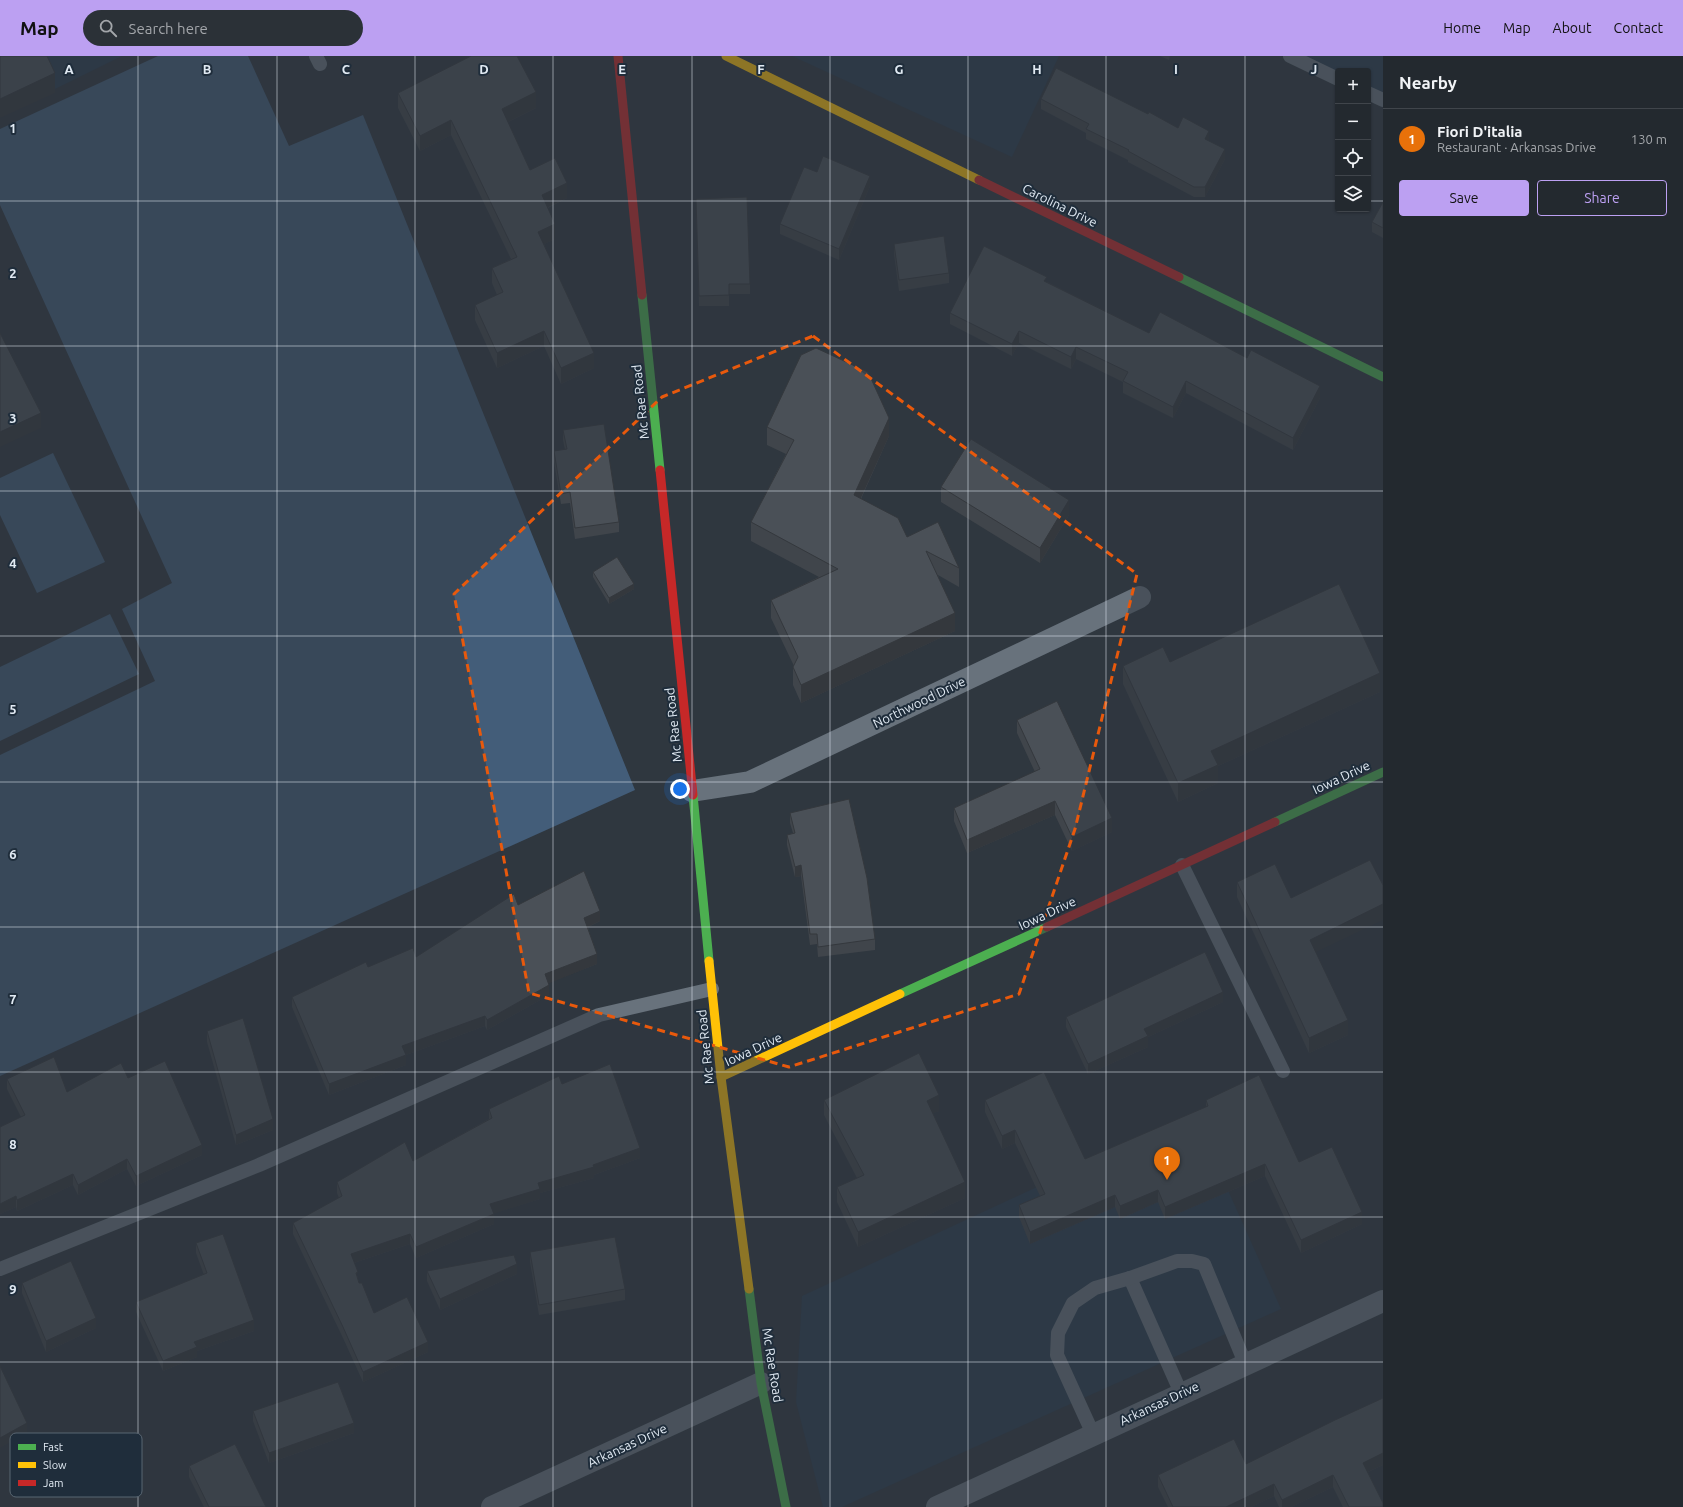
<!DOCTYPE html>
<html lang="en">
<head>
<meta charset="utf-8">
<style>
  :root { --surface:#23292f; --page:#2b3137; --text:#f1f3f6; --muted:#a3a6aa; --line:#40454b; --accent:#bca0f2 }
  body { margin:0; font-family:Ubuntu,sans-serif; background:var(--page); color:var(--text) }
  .controls { position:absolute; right:12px; top:12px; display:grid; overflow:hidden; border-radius:4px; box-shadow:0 1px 3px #0004 }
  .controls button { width:36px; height:36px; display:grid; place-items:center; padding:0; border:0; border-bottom:1px solid var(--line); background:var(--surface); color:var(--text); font:20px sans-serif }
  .you { position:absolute; left:680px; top:733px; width:14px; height:14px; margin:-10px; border:3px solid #fff; border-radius:50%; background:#1a73e8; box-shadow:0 0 0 6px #1a73e833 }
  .badge { display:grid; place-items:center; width:26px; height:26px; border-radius:50%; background:var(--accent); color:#fff; font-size:13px; font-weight:700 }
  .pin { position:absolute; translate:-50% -33px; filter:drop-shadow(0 1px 2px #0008) }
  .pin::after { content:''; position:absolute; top:21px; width:14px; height:12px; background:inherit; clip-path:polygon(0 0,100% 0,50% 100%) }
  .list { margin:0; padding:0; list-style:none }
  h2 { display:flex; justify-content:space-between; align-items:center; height:52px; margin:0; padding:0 16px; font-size:17px }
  h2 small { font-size:13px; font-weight:400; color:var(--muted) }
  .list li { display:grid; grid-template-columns:26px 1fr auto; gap:12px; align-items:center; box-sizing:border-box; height:60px; padding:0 16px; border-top:1px solid var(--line) }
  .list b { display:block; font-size:15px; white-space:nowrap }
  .list p { margin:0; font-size:13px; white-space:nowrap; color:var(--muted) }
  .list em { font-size:13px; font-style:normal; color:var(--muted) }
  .actions { display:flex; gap:8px; padding:12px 16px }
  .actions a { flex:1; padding:9px 0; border:1px solid var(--accent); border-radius:4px; text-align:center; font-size:14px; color:var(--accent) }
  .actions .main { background:var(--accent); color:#111 }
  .icon { flex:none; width:22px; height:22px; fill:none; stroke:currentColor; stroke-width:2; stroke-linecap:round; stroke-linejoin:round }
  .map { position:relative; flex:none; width:1383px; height:1451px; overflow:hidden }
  header { display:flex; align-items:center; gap:24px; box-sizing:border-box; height:56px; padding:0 20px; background:var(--accent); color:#111 }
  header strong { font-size:19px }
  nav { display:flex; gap:22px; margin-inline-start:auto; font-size:14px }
  .search { width:280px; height:36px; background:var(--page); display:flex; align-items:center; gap:10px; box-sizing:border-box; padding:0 14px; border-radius:22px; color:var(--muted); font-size:15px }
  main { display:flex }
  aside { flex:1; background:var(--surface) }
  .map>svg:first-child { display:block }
  .built { fill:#2b3c4e }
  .green { fill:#435d79 }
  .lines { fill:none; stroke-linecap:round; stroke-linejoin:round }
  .lane { stroke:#68727c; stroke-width:14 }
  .street { stroke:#68727c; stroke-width:22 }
  .fast { stroke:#4caf50; stroke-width:9 }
  .slow { stroke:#ffc107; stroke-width:9 }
  .jam { stroke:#c62828; stroke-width:9 }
  .wall { fill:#40454b }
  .shaded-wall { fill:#34383d }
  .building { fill:#4a5057; stroke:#34383d }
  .marked { fill:none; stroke:#e8590c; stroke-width:3; stroke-dasharray:8 5; stroke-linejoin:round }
  .grid { fill:none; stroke:#e1eaf3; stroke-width:1; stroke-opacity:0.55 }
  .labels { text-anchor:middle; stroke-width:4; stroke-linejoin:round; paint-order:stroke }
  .street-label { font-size:13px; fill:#e1eaf3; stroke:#1f2d3b }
  .key { fill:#1f2d3b; stroke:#596672; stroke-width:1 }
  .key-label { font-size:11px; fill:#e1eaf3 }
  .grid-label { font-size:13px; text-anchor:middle; font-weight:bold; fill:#e1eaf3; stroke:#1f2d3b; stroke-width:4; stroke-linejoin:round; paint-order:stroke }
</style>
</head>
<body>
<header>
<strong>Map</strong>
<div class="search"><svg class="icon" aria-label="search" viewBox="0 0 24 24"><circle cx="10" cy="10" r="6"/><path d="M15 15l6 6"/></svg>Search here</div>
<nav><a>Home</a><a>Map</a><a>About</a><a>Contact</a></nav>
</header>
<main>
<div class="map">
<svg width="1383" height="1451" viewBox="0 0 1383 1451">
  <rect width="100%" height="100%" fill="#2f373f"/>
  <g class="built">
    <polygon points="0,0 122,0 0,60"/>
    <polygon points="792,0 1059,0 1012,101"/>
    <polygon points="1293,0 1383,0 1383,40 1368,33 1368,15 1338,15 1338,20"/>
    <polygon points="1194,1058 1281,1253 842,1451 823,1451 796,1346 802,1240"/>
  </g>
  <g class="green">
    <polygon points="158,0 248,0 289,90 363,59 635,734 0,1020 0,699 155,625 122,553 172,527 0,149 0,73"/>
    <polygon points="53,397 105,506 37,537 0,459 0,422"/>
    <polygon points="110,558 139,618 0,685 0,611"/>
  </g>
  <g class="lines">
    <g class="lane">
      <polyline points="316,0 320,8"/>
      <polyline points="1290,0 1338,23"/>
      <polyline points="1368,37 1383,44"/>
      <polyline points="1182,809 1283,1015"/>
      <polyline points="0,1213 259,1109 599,959 712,933"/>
      <polyline points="1130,1222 1181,1337"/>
      <polyline points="1093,1378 1057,1299 1058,1277 1073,1247 1095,1232 1130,1222 1177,1205 1192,1205 1204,1208 1245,1307"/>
    </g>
    <g class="street">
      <polyline points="692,735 750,726 1140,541"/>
      <polyline points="492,1451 761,1327"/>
      <polyline points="937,1451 1383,1245"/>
    </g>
    <g class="fast">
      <polyline points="1179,221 1383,321"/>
      <polyline points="642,239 660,414"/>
      <polyline points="693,739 709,905"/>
      <polyline points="1275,766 1383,716"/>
      <polyline points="900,938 1047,871"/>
      <polyline points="749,1233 761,1327 786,1451"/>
    </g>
    <g class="slow">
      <polyline points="726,0 979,124"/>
      <polyline points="709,905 721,1021 749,1233"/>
      <polyline points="721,1021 900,938"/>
    </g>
    <g class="jam">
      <polyline points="618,0 642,239"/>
      <polyline points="979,124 1179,221"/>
      <polyline points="660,414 693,739"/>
      <polyline points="1047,871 1275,766"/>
    </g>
  </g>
  <g class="wall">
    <polygon points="1160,0 1170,0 1169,4"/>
    <polygon points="398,37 536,52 508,66 530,114 567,142 548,152 555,183 544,188 594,312 561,328 544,290 497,312 475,264 475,249 497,239 492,227 492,212 511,203 451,79 420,95 398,52"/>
    <polygon points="1041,43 1148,58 1178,72 1209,85 1225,103 1205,141 1194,141 1128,106 1128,104 1086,83 1086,77 1041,53"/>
    <polygon points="817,116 870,130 839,204 780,178 780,168"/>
    <polygon points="696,143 750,228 750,238 729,238 729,250 699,250"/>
    <polygon points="1383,146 1383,182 1372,176 1372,166"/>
    <polygon points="894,188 949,217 949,227 899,235 894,198"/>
    <polygon points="1047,226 1149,277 1320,342 1293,394 1186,337 1173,362 1123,337 1123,326 1076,303 1071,313 1019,287 1012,300 950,268 950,257"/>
    <polygon points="767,371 889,380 861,443 907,481 959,512 959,531 938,519 955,575 801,647 793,629 793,611 794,610 771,562 771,544 819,521 751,485 751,466 786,398 767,389"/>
    <polygon points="563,374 619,466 619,476 575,483 570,447 561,448 554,406 554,395 565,394 563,384"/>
    <polygon points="941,431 1069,459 1040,507 941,446"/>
    <polygon points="593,516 634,533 609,548 593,521"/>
    <polygon points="1170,606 1380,636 1218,710 1218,727 1178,746 1123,628 1123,610"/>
    <polygon points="1017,664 1112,776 1072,795 1055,759 967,797 954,765 954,752 1035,716 1017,677"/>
    <polygon points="790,757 875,883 875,894 818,901 817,888 810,889 801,820 795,821 787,789 787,779 793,777 790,767"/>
    <polygon points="1237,826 1291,842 1316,896 1348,979 1309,997 1237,841"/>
    <polygon points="518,849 600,865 588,871 597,908 548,927 549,939 487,974 485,970 406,999 406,1009 329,1039 292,951 292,941 368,911 416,901"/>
    <polygon points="1223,946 1148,981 1148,991 1088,1018 1066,971 1066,961"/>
    <polygon points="207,975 273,1074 236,1089 207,986"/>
    <polygon points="128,1022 202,1099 136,1130 127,1113 78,1139 73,1129 17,1155 16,1151 0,1158 0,1071 21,1061 7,1033 7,1023 67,1036"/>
    <polygon points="562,1028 640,1102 594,1119 594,1122 540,1137 540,1143 494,1157 494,1168 416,1202 410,1188 354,1207 359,1227 374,1257 428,1296 363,1326 343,1282 293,1178 293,1167 339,1142 337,1137 337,1126 413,1105 489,1063 489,1053"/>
    <polygon points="824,1044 939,1055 933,1057 965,1142 858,1191 837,1146 837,1131 857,1122 824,1059"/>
    <polygon points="985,1044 1085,1103 1206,1051 1206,1044 1299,1106 1362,1168 1301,1197 1265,1120 1165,1163 1158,1146 1120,1163 1115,1151 1030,1188 1019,1161 1019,1149 1040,1140 1015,1087 1002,1093 985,1056"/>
    <polygon points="196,1187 254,1275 197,1295 197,1301 163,1315 136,1256 136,1246 204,1219 196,1197"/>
    <polygon points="530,1196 625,1233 625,1244 539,1259 530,1206"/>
    <polygon points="427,1215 517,1218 440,1254 427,1225"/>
    <polygon points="22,1227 96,1272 46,1296 22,1237"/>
    <polygon points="253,1355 354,1377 269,1407 253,1365"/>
    <polygon points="1383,1409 1368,1416 1383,1451 1343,1451 1333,1431 1291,1451 1279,1451 1274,1440 1251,1451 1168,1451 1158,1431 1158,1419"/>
    <polygon points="189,1410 266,1451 204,1451 189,1421"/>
  </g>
  <g class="shaded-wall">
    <polygon points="55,17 55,37 0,62 0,43"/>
    <polygon points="536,36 536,52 502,69 502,53"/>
    <polygon points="451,64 451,79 420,95 420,80"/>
    <polygon points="1209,75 1209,85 1205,83"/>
    <polygon points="1225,93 1225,103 1205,141 1205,131"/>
    <polygon points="870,120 870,130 839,204 839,193"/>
    <polygon points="567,127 567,142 542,154 542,139"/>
    <polygon points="555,168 555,183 538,191 538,176"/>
    <polygon points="544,275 544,290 497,312 497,297"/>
    <polygon points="1019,275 1019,287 1012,300 1012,288"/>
    <polygon points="1076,291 1076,303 1071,313 1071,301"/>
    <polygon points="594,297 594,312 561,328 561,312"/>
    <polygon points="1186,325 1186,337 1173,362 1173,351"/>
    <polygon points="1320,330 1320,342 1293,394 1293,382"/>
    <polygon points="41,357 41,372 0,391 0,376"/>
    <polygon points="889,362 889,380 854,457 854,439"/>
    <polygon points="1069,444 1069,459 1040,507 1040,492"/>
    <polygon points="634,528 634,533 609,548 609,542"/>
    <polygon points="955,557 955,575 801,647 801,629"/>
    <polygon points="1380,617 1380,636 1218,710 1218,727 1178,746 1178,727 1211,695"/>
    <polygon points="1055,745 1055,759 967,797 967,784"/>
    <polygon points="1112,762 1112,776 1072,795 1072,781"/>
    <polygon points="801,809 801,820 795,821 795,811"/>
    <polygon points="1383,848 1383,864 1310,899 1310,884"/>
    <polygon points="600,855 600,865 584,873 584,862"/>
    <polygon points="597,898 597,908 545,929 545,918"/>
    <polygon points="549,929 549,939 487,974 487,964"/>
    <polygon points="1223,936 1223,946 1148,981 1148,991 1088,1018 1088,1008 1144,973"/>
    <polygon points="485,960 485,970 406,999 406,1009 329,1039 329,1028 402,990"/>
    <polygon points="1348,964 1348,979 1309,997 1309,982"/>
    <polygon points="939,1039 939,1055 927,1060 927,1045"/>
    <polygon points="273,1063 273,1074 236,1089 236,1079"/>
    <polygon points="1015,1074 1015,1087 1002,1093 1002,1080"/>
    <polygon points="202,1089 202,1099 136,1130 136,1120"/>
    <polygon points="640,1092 640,1102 594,1119 594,1122 540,1137 540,1143 490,1159 490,1148 538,1127 593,1109"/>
    <polygon points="127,1103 127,1113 78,1139 78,1129"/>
    <polygon points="1265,1108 1265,1120 1165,1163 1165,1151"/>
    <polygon points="73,1118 73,1129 17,1155 17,1144"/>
    <polygon points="965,1126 965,1142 858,1191 858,1176"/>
    <polygon points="1158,1134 1158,1146 1120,1163 1120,1150"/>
    <polygon points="1115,1139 1115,1151 1030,1188 1030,1176"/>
    <polygon points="16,1140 16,1151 0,1158 0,1148"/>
    <polygon points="1362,1156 1362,1168 1301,1197 1301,1184"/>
    <polygon points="494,1158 494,1168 416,1202 416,1191"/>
    <polygon points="410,1178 410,1188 351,1208 351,1198"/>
    <polygon points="517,1208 517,1218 440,1254 440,1243"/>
    <polygon points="96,1262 96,1272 46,1296 46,1285"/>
    <polygon points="254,1264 254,1275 197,1295 197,1301 163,1315 163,1305 194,1286"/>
    <polygon points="428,1286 428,1296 363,1326 363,1316"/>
    <polygon points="27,1367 27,1377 0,1392 0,1382"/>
    <polygon points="354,1367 354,1377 269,1407 269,1397"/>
    <polygon points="1383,1397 1383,1409 1363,1418 1363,1407"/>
    <polygon points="1333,1419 1333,1431 1291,1451 1282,1451 1282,1444"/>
    <polygon points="1274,1428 1274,1440 1251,1451 1226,1451"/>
  </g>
  <g class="building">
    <polygon points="0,0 47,0 55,17 0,43"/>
    <polygon points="471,0 517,0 536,36 502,53 530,114 555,102 567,127 542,139 555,168 538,176 594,297 561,312 544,275 497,297 475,249 503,236 492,212 517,201 451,64 420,80 398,37"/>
    <polygon points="1056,12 1148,58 1149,56 1178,72 1183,61 1209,75 1205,83 1225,93 1205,131 1194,131 1128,95 1129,94 1086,73 1089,68 1041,43"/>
    <polygon points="823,100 870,120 839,193 780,168 804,111 817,116"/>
    <polygon points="747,141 750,228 729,228 729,239 699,240 696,143"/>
    <polygon points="1383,146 1383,172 1372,166"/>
    <polygon points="944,180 949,217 899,224 894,188"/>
    <polygon points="984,190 1047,221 1044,225 1149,277 1160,256 1247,302 1251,294 1320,330 1293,382 1186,325 1173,351 1123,325 1128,316 1076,291 1071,301 1019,275 1012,288 950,257"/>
    <polygon points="0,277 41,357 0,376"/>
    <polygon points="816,292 868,316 889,362 854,439 898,462 907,481 938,466 959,512 926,495 955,557 801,629 793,611 798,601 771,544 838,513 751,466 794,384 767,371 801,299"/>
    <polygon points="604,368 619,466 575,472 570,436 561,438 554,395 567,393 563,374"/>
    <polygon points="971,383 1069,444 1040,492 941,431"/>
    <polygon points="617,501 634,528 609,542 593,516"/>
    <polygon points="1339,528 1380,617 1211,695 1218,709 1178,727 1123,610 1163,591 1170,606"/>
    <polygon points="1057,645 1112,762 1072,781 1055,745 967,784 954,752 1040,713 1017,664"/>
    <polygon points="849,743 867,822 875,883 818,891 817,878 810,878 801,809 795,811 787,779 795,777 790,757"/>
    <polygon points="1370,804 1383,829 1383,848 1310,884 1348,964 1309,982 1237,826 1275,808 1291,842"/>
    <polygon points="584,815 600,855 584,862 597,898 545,918 549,929 487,964 485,960 402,990 406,999 329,1028 292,941 366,906 368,911 413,892 416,901 514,838 518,849"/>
    <polygon points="1205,896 1223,936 1144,973 1148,980 1088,1008 1066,961"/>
    <polygon points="243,962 273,1063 236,1079 207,975"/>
    <polygon points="919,997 939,1039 927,1045 965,1126 858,1176 837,1131 864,1119 824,1044"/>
    <polygon points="54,1001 67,1036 121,1007 128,1022 165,1005 202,1089 136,1120 127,1103 78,1129 73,1118 17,1144 16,1140 0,1148 0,1071 25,1059 7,1023"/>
    <polygon points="610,1008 640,1092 593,1109 594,1111 538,1127 540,1133 490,1148 494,1158 416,1191 410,1178 351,1198 358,1216 356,1217 359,1227 362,1227 374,1257 407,1241 428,1286 363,1316 343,1271 293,1167 342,1140 337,1126 405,1086 413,1105 492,1062 489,1053 559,1020 562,1028"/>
    <polygon points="1044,1016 1085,1103 1208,1050 1206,1044 1259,1019 1299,1106 1332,1091 1362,1156 1301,1184 1265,1108 1165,1151 1158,1134 1120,1150 1115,1139 1030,1176 1019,1149 1045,1138 1015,1074 1002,1080 985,1044"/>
    <polygon points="223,1178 254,1264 194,1286 197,1291 163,1305 136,1246 207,1217 196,1187"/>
    <polygon points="615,1181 625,1233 539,1249 530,1196"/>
    <polygon points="514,1199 517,1208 440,1243 427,1215"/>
    <polygon points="71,1205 96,1262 46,1285 22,1227"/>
    <polygon points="0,1310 27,1367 0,1382"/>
    <polygon points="338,1326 354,1367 269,1397 253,1355"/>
    <polygon points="1383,1342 1383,1397 1363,1407 1383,1447 1383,1451 1349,1451 1333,1419 1282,1444 1274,1428 1226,1451 1173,1451 1158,1419 1234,1383 1246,1408 1335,1364"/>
    <polygon points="235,1388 266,1451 209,1451 189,1410"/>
  </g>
  <path d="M0 0H1383V1451H0ZM813 280 1137 518 1075 773 1019 938 789 1011 529 937 454 538 662 341Z" fill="#2f373f" fill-opacity=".55" fill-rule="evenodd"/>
  <path class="marked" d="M813 280 1137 518 1075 773 1019 938 789 1011 529 937 454 538 662 341Z"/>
  <path class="grid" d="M138 0V1451M277 0V1451M415 0V1451M553 0V1451M692 0V1451M830 0V1451M968 0V1451M1106 0V1451M1245 0V1451M0 145H1338M1368 145H1383M0 290H1383M0 435H1383M0 580H1383M0 726H1383M0 871H1383M0 1016H1383M0 1161H1383M0 1306H1383"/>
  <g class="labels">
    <g class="street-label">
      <text transform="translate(1060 149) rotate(26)" y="5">Carolina Drive</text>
      <text transform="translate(640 346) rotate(-96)" y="5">Mc Rae Road</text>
      <text transform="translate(919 646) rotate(-26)" y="5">Northwood Drive</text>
      <text transform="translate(673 669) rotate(-96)" y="5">Mc Rae Road</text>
      <text transform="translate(1341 721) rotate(-25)" y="5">Iowa Drive</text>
      <text transform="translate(1047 857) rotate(-25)" y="5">Iowa Drive</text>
      <text transform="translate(705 991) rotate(-96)" y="5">Mc Rae Road</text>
      <text transform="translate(753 993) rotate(-25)" y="5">Iowa Drive</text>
      <text transform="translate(773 1309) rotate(81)" y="5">Mc Rae Road</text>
      <text transform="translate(1159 1347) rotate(-25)" y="5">Arkansas Drive</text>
      <text transform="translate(627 1389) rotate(-25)" y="5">Arkansas Drive</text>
    </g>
  </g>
  <rect x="10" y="1377" width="132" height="64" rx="6" class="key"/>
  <rect x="18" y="1388" width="18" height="6" fill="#4caf50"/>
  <rect x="18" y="1406" width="18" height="6" fill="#ffc107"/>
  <rect x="18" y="1424" width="18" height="6" fill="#c62828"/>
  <g class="key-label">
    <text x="43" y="1395">Fast</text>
    <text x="43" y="1413">Slow</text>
    <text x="43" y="1431">Jam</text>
  </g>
  <g class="grid-label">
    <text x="69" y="18">A</text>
    <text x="207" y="18">B</text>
    <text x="346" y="18">C</text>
    <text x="484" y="18">D</text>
    <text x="622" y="18">E</text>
    <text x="761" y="18">F</text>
    <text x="899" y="18">G</text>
    <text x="1037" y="18">H</text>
    <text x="1176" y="18">I</text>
    <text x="1314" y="18">J</text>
    <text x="13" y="77">1</text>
    <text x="13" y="222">2</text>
    <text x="13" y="367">3</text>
    <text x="13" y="512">4</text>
    <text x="13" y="658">5</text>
    <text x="13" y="803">6</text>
    <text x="13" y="948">7</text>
    <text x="13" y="1093">8</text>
    <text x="13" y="1238">9</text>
  </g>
</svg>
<div class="controls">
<button>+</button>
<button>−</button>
<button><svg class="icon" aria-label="locate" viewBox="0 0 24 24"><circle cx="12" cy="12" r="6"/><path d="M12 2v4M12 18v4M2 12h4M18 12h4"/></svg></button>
<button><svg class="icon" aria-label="layers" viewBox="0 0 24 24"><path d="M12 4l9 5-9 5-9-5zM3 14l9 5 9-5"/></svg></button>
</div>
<div class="you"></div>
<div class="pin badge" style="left:1167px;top:1124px;background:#e8710a">1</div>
</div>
<aside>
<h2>Nearby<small></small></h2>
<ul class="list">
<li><span class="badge" style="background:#e8710a">1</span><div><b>Fiori D'italia</b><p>Restaurant · Arkansas Drive</p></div><em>130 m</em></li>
</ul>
<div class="actions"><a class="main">Save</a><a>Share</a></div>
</aside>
</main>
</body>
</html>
